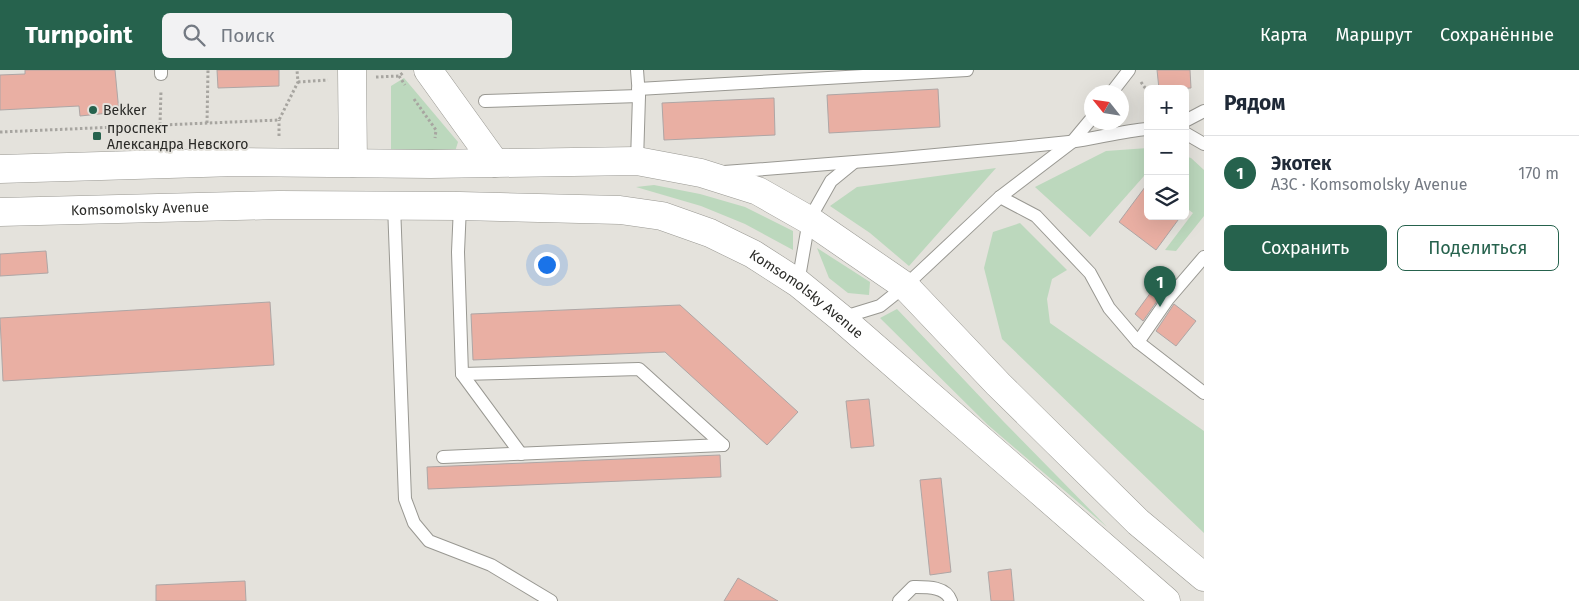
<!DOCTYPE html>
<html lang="ru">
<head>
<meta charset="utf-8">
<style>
  :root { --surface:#fff; --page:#f2f2f3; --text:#1f2937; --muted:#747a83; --line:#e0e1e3; --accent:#26624d }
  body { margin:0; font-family:"Fira Sans",sans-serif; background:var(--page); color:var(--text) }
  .controls { position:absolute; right:15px; top:15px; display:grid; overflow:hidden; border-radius:8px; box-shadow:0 5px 20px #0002 }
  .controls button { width:45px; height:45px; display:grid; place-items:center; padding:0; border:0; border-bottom:1px solid var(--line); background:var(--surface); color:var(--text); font:25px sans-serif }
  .compass { position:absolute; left:1084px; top:15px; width:45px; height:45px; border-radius:50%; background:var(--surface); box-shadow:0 5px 20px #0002; rotate:300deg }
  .you { position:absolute; left:546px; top:194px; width:18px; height:18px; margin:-12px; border:4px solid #fff; border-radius:50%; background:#1a73e8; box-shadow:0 0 0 8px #1a73e833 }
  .badge { display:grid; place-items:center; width:32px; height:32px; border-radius:50%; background:var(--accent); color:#fff; font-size:16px; font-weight:700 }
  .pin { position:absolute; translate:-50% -41px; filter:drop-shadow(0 1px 2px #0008) }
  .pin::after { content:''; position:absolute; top:26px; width:18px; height:15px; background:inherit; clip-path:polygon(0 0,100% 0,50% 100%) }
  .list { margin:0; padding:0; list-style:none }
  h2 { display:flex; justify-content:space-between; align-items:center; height:65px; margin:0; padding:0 20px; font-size:21px }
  h2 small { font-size:16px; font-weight:400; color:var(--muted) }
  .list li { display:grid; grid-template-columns:32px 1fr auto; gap:15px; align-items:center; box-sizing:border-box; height:75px; padding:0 20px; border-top:1px solid var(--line) }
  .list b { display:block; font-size:19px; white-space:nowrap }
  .list p { margin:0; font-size:16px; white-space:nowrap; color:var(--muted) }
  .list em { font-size:16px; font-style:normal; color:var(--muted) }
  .actions { display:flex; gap:10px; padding:15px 20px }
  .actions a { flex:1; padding:11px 0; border:1px solid var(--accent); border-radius:8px; text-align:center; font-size:18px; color:var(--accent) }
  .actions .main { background:var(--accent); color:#fff }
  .icon { flex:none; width:28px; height:28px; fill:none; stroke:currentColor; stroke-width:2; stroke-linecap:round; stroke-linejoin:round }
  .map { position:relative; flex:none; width:1204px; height:531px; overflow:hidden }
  header { display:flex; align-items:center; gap:30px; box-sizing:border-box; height:70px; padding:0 25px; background:var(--accent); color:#fff }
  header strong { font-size:24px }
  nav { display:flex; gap:28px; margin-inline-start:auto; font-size:18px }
  .search { width:350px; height:45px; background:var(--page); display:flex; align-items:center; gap:12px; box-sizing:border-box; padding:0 18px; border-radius:8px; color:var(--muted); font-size:19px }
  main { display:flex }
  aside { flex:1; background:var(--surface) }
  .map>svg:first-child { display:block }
  .green { fill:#bcd8bd }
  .building { fill:#e9afa3; stroke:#aea6a5 }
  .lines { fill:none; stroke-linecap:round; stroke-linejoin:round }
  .lane-casing { stroke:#999892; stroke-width:14 }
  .secondary-casing { stroke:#999892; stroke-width:29 }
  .primary-casing { stroke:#999892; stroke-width:29 }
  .path { stroke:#a7a5a0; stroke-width:3; stroke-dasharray:2.5 2.5; stroke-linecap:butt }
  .lane { stroke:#fff; stroke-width:12 }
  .secondary { stroke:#fff; stroke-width:28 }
  .primary { stroke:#fff; stroke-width:28 }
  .poi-dot { fill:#26624d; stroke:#e4e2dc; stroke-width:2 }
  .labels { text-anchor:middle; stroke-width:4; stroke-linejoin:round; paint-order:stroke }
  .poi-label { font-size:14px; fill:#2a2a27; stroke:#e4e2dc; text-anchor:start }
  .street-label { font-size:14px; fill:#2a2a27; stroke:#e4e2dc }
</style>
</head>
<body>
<header>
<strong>Turnpoint</strong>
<div class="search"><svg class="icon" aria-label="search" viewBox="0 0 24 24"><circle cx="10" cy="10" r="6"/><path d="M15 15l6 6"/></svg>Поиск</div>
<nav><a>Карта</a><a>Маршрут</a><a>Сохранённые</a></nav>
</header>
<main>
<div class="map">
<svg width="1204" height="531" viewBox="0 0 1204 531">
  <rect width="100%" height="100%" fill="#e4e2dc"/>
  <g class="green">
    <polygon points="404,8 458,72 453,88 391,80 391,16"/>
    <polygon points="1148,78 1148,108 1144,106 1090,167 1035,117 1106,81"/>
    <polygon points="1185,86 1191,88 1204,100 1204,146 1176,181 1165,180 1193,143 1185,137"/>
    <polygon points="996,98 909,196 870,163 830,136 857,117"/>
    <polygon points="654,115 700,124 745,137 793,161 793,180 745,154 701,136 636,117"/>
    <polygon points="1020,153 1067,200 1052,209 1047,229 1050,253 1204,361 1204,463 1002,269 984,198 993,162"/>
    <polygon points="817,178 870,212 869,225 848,223 829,208"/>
    <polygon points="897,239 1003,351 1107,457 988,355 880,248"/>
  </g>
  <g class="building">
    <polygon points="25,0 115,0 119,42 80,46 79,36 0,40 0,5 25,4"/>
    <polygon points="217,0 279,0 279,16 218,18"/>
    <polygon points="1157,0 1190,0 1191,18 1159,19"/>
    <polygon points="938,19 940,57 829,63 827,25"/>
    <polygon points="774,28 775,65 664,70 662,33"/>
    <polygon points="1148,113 1148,146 1181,146 1156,180 1119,152"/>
    <polygon points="46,181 48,203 0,206 0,184"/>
    <polygon points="1154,218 1162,224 1143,251 1135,244"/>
    <polygon points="270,232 274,295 3,311 0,248"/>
    <polygon points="1174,234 1196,251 1176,276 1156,261"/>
    <polygon points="680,235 798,342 767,375 665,282 473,290 471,244"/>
    <polygon points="869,329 874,376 851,378 846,331"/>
    <polygon points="720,385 721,407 428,419 427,397"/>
    <polygon points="941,408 951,502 930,505 920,410"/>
    <polygon points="1011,499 1014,531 991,531 988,502"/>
    <polygon points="738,508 778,531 724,531"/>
    <polygon points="245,511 246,531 156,531 156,515"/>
  </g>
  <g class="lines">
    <g class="lane-casing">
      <g id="lane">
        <polyline points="161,4 161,0"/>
        <polyline points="638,19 967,0"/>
        <polyline points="1112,22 1129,0"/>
        <polyline points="485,31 639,26"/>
        <polyline points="1185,51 1204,41"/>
        <polyline points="1185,63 1204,74"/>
        <polyline points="637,91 639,26 637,0"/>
        <path d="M724 102C839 94 954 84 1069 72 1095 69 1121 61 1148 59"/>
        <polyline points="1000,127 1036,146 1090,203 1109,238 1138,272 1204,323"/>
        <polyline points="394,135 405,429 414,453 429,471 491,495 551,531"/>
        <polyline points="460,136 458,182 462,304 521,384"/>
        <polyline points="798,213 809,150 831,111 853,93"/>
        <polyline points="841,248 880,236 905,216 1000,127 1072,72 1092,48"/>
        <polyline points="1138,272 1168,229 1204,187"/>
        <polyline points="462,304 639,299 723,375"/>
        <polyline points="443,387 723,375"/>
        <path d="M899 531 913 517C926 517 946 516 951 531"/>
      </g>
    </g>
    <g class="secondary-casing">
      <g id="secondary">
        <polyline points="352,0 353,93"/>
        <polyline points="428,0 495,93"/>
      </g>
    </g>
    <g class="primary-casing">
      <g id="primary">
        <polyline points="0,99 236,92 431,94 637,91 701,103 758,121 809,150 905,216 998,314 1138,452 1204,507"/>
        <path id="s1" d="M0 142 279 135 460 136 620 140 662 146 710 163 753 184 798 213 841 248 1166 531"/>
      </g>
    </g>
    <g class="path">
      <polyline points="399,6 405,15"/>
      <polyline points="376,7 399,6 404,2"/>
      <polyline points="298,12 328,10"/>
      <polyline points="1141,12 1148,22"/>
      <polyline points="414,29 436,60 435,68"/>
      <polyline points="207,53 208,0"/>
      <polyline points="160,55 161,20"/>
      <polyline points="0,62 279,50 298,12 297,0"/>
      <polyline points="279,66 279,50"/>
    </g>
    <use href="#lane" class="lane"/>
    <use href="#secondary" class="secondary"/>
    <use href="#primary" class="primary"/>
  </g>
  <g class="poi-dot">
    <circle cx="93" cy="40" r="5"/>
    <rect x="92" y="61" width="10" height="10" rx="2.5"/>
  </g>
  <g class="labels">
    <g class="poi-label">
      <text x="103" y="45">Bekker</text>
      <text x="107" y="63">проспект<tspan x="107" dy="16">Александра Невского</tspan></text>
    </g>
    <g class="street-label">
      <text dy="5" stroke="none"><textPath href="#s1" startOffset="140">Komsomolsky Avenue</textPath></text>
      <text dy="5" stroke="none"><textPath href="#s1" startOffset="828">Komsomolsky Avenue</textPath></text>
    </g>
  </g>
</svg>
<div class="controls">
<button>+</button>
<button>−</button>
<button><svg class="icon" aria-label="layers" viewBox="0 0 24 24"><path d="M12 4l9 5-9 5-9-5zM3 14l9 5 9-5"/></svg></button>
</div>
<svg class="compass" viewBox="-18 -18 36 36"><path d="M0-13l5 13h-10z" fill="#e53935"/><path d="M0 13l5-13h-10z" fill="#747a83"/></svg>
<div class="you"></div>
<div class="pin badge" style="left:1160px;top:237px">1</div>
</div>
<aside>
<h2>Рядом<small></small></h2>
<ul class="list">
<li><span class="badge">1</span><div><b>Экотек</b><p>АЗС · Komsomolsky Avenue</p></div><em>170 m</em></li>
</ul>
<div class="actions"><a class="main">Сохранить</a><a>Поделиться</a></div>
</aside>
</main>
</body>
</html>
